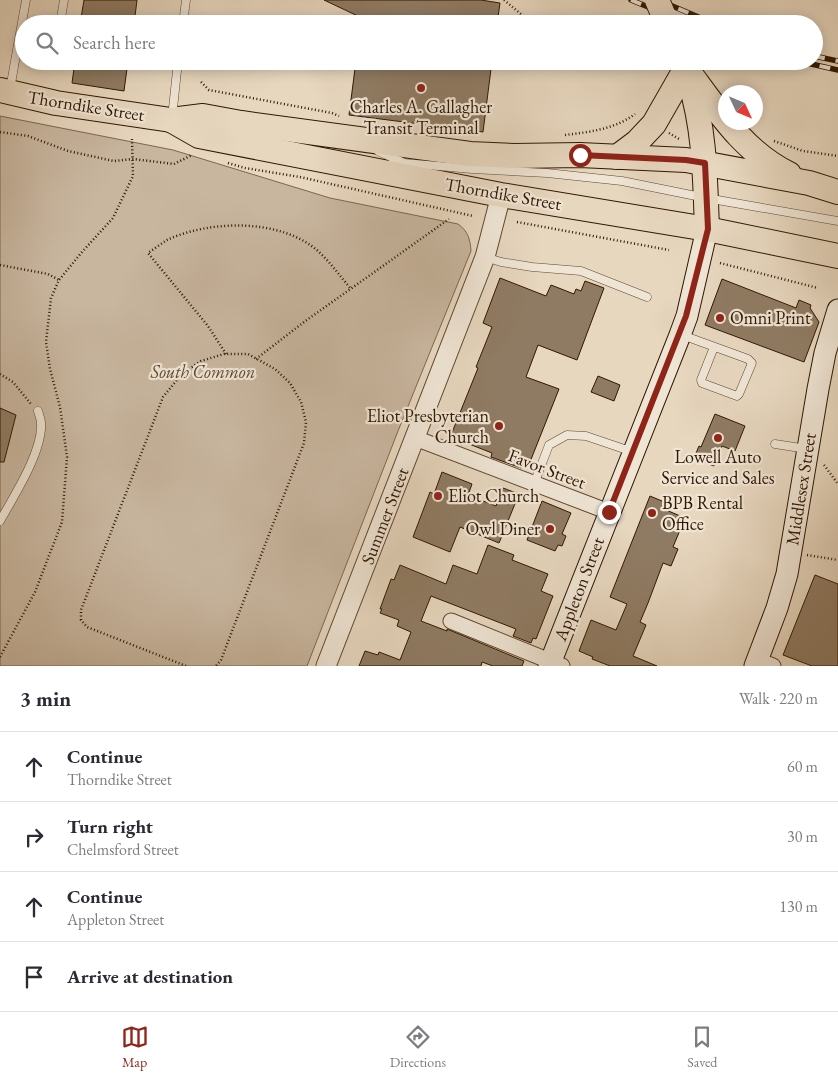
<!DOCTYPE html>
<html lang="en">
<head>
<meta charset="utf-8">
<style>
  :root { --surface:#fff; --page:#f7f7f7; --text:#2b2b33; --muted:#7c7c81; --line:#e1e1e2; --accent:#8f2418 }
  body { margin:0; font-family:"EB Garamond",serif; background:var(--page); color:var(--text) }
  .compass { position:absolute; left:718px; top:85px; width:45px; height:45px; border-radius:50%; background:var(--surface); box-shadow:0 2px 12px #0003; rotate:134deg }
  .stop { position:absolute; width:15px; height:15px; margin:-11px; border:4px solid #8f2418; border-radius:50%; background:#fff }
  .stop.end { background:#8f2418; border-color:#fff; box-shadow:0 1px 5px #0008 }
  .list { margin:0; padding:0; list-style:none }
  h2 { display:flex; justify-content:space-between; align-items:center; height:65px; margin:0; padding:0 20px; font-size:21px }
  h2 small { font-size:16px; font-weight:400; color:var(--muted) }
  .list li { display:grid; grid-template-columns:32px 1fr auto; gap:15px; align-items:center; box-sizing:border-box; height:70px; padding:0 20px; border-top:1px solid var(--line) }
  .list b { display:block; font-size:19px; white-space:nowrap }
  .list p { margin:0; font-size:16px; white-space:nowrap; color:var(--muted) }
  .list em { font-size:16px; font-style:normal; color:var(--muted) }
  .icon { flex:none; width:28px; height:28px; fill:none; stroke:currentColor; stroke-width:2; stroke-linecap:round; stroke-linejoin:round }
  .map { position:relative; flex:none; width:838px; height:666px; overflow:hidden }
  .search { position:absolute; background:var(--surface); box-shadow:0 2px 12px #0003; left:15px; right:15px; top:15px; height:55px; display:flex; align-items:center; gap:12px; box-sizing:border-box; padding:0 18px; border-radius:28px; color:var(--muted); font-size:19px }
  .sheet { height:345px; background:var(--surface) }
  nav { display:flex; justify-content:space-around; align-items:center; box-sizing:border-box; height:70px; border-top:1px solid var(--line); background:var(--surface); font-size:14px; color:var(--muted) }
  nav a { display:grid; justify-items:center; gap:2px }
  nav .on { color:var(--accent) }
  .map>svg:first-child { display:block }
  .green { fill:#c8b69f; stroke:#7c6650 }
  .building { fill:#8f7b63; stroke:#301700 }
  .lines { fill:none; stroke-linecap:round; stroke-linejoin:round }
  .service-casing { stroke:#5e4730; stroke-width:9 }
  .minor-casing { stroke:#5e4730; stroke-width:17 }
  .tertiary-casing { stroke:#5e4730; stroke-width:21 }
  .secondary-casing { stroke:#301700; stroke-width:23 }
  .primary-casing { stroke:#301700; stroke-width:26 }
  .path { stroke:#301700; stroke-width:2.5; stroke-dasharray:1 2.5; stroke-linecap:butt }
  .service { stroke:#efe5d5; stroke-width:8 }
  .minor { stroke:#efe5d5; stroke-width:15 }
  .tertiary { stroke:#efe5d5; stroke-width:19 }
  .secondary { stroke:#efe5d5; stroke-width:21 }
  .primary { stroke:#e7d7bf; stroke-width:24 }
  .rail-casing { stroke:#301700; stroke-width:5.5 }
  .rail { stroke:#efe5d5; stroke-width:4; stroke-dasharray:11; stroke-linecap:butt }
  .primary-bridge-casing { stroke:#301700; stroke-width:26; stroke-linecap:butt }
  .primary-bridge { stroke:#e7d7bf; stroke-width:24 }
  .route { stroke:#8f2418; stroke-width:6 }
  .poi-dot { fill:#8f2418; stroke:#efe5d5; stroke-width:2 }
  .labels { text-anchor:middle; stroke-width:4.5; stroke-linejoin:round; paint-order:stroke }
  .street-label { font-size:18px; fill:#301700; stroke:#efe5d5 }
  .poi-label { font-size:18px; fill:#301700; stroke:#efe5d5; text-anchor:start }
  .park-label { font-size:18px; font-style:italic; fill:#5e4730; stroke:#efe5d5 }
</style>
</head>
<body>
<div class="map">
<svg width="838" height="666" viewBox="0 0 838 666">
  <rect width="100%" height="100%" fill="#e7d7bf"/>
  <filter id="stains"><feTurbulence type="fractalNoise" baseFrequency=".004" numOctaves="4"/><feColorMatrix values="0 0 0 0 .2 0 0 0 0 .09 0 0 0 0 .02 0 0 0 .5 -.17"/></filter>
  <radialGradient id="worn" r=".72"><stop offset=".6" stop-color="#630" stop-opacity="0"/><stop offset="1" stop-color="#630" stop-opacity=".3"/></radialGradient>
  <path class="green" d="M0 116 173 150 330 198 458 224C468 231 470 239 471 251L398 431 307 666H0Z"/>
  <g class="building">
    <polygon points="84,0 137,0 134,24 80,24"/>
    <polygon points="324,0 481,0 500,3 497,24 361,24 362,18"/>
    <polygon points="75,61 128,61 124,91 72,83"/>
    <polygon points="356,61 492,61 483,132 349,115"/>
    <polygon points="500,278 546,296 551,285 574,294 576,289 581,291 585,281 604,288 577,360 538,345 526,377 559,389 528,467 522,465 521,468 491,457 492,453 464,442 462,445 449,440 478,368 476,367 492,327 483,323"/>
    <polygon points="722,279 796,308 799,300 811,305 810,308 819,322 804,362 705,325"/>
    <polygon points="598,376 620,385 614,401 591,392"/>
    <polygon points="0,408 16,415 4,462 0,462"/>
    <polygon points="715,414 745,426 735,451 722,446 714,466 694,458 699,446 701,447"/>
    <polygon points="442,472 472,484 468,495 496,506 503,488 519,494 499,543 460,527 450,552 413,537 430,492 434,494"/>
    <polygon points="650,496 669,504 666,510 685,518 673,547 678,549 671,566 663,563 648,603 640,622 646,625 633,656 657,666 610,666 592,659 593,657 579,651 591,620 616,630 627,604 610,597"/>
    <polygon points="542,501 571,513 562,534 566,536 562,546 558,545 555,551 527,540"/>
    <polygon points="488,545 514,555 512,560 548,574 541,591 553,596 536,639 533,638 531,643 513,636 516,629 431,596 421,621 447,631 447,629 524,661 522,666 493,666 482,662 481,666 359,666 365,651 378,655 379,652 400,660 411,632 397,626 399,620 380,613 382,609 380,609 391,579 394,580 400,565 446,584 453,565 477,574"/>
    <polygon points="815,575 838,584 838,666 812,666 783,655"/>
  </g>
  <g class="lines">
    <g class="service-casing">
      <g id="service">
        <polyline points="60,24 64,0"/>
        <polyline points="183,24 186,0"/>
        <polyline points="10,89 26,0"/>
        <polyline points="172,118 178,61"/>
        <polyline points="378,151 402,162"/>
        <polyline points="392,164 404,163 472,169 547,173 622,181 706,198 838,221"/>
        <polyline points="485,257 501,262 532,267 581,271 647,297"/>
        <polyline points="682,335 748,359 752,363 739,394 737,396 702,383 701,380 714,347"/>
        <polyline points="775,444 807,449"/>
        <polyline points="534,484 549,445 567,435 586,436 633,452"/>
        <path d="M0 521C14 496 43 451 41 423 41 419 39 415 38 411"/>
      </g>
    </g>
    <g class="minor-casing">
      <g id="minor">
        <polyline points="415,438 609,512"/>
        <polyline points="451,621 562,666"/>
        <polyline points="757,660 773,666"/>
      </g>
    </g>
    <g class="tertiary-casing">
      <polyline id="tertiary" points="326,666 485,257 501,195"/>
    </g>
    <g class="secondary-casing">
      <g id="secondary">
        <polyline points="549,666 680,335 687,316 707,229"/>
        <polyline points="755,666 777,608 787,574 818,389 825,353 838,310"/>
      </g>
    </g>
    <g class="primary-casing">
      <g id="primary">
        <path d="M686 68C716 108 743 152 789 174"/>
        <path d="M690 82C705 130 705 179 707 229"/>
        <polyline points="0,90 56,103 171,120 203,116 241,123 470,154 514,156 580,155 686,160 809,183 838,192"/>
        <polyline points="171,120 199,136 501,195 707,229 838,256"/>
        <polyline points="617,157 637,142 654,124 686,68"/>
      </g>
    </g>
    <g class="path">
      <polyline points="504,0 533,24"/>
      <polyline points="201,82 209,90 332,113 339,116"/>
      <polyline points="0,132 28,136 68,151 114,161 133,159 174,164 192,155"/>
      <polyline points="669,133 679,139"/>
      <path d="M565 135C590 132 615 129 635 114"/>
      <polyline points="774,141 803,151 838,156"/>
      <polyline points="228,163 245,168 300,177 473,216"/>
      <polyline points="517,222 669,250"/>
      <polyline points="720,263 818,288"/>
      <polyline points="0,265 48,274 59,280"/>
      <path d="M226 354 208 326 148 253C154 249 161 244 167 240 210 220 280 218 318 251 330 262 340 276 351 289"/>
      <polyline points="256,359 304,322 449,219"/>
      <polyline points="0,374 13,382 31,404"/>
      <polyline points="824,465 838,484"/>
      <polyline points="807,555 838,560"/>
      <polyline points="0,657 35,592 62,522 67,457 60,407 50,369 46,342 51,298 59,280 82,252 113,218 133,176 132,139"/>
      <polyline points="186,666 87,627 81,620 81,610 163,397 181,375 201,361 224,354 248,354 275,369 290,383 301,402 306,422 304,443 221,660 216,666"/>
    </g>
    <use href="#service" class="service"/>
    <use href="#minor" class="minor"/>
    <use href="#tertiary" class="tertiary"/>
    <use href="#secondary" class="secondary"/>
    <use href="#primary" class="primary"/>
    <g class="rail-casing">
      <g id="rail">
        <polyline points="631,0 690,24"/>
        <polyline points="658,0 715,24"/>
        <polyline points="814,56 838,61"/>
        <polyline points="798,61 838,70"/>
      </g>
    </g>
    <use href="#rail" class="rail"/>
    <g class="primary-bridge-casing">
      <polyline id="primary-bridge" points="657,0 663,14"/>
    </g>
    <use href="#primary-bridge" class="primary-bridge"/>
  </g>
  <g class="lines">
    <polyline class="route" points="580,155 686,160 705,163 708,229 686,316 609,512"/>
  </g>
  <g class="poi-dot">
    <circle cx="421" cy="88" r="5"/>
    <circle cx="720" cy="318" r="5"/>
    <circle cx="499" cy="426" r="5"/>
    <circle cx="718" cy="438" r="5"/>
    <circle cx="438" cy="496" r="5"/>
    <circle cx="652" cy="513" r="5"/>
    <circle cx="550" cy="529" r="5"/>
  </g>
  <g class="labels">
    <g class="street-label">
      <text transform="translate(86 106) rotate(9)" y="6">Thorndike Street</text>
      <text transform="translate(503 194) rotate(10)" y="6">Thorndike Street</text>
      <text transform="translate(547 469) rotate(21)" y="6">Favor Street</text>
      <text transform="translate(801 489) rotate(-81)" y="6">Middlesex Street</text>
      <text transform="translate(385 516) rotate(-69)" y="6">Summer Street</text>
      <text transform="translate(579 589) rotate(-69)" y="6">Appleton Street</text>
    </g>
    <g class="poi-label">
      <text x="421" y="113" text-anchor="middle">Charles A. Gallagher<tspan x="421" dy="21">Transit Terminal</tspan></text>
      <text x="730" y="324">Omni Print</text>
      <text x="489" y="422" text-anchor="end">Eliot Presbyterian<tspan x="489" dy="21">Church</tspan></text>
      <text x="718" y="463" text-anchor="middle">Lowell Auto<tspan x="718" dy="21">Service and Sales</tspan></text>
      <text x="448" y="502">Eliot Church</text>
      <text x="662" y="509">BPB Rental<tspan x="662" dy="21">Office</tspan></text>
      <text x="540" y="535" text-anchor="end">Owl Diner</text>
    </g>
    <g class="park-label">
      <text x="203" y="378">South Common</text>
    </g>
  </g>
  <rect width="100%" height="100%" filter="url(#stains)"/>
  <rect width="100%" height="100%" fill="url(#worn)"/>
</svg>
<svg class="compass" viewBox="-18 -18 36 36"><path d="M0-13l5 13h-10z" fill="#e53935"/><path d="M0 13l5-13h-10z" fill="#7c7c81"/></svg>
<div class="stop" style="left:580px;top:155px"></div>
<div class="stop end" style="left:609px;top:512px"></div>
<div class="search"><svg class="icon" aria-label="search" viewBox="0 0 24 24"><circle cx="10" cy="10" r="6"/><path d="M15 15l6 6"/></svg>Search here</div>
</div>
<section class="sheet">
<h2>3 min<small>Walk · 220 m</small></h2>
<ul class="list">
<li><svg class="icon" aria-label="ahead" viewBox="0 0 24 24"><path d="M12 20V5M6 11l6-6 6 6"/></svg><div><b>Continue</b><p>Thorndike Street</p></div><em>60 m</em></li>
<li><svg class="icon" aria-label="right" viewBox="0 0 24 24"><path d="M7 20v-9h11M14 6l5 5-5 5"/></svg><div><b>Turn right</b><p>Chelmsford Street</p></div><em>30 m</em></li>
<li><svg class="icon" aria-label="ahead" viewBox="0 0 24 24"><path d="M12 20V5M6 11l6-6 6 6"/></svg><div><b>Continue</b><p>Appleton Street</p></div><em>130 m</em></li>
<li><svg class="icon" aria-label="arrive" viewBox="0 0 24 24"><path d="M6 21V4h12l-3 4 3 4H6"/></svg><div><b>Arrive at destination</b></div></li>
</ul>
</section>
<nav>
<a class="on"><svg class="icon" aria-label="map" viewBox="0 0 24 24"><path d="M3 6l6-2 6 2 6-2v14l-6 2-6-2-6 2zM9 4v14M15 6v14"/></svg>Map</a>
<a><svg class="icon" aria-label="directions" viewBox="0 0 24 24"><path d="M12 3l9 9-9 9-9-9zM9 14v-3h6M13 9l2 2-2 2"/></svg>Directions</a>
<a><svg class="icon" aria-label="saved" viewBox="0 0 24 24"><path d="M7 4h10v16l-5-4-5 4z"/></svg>Saved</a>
</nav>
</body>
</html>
